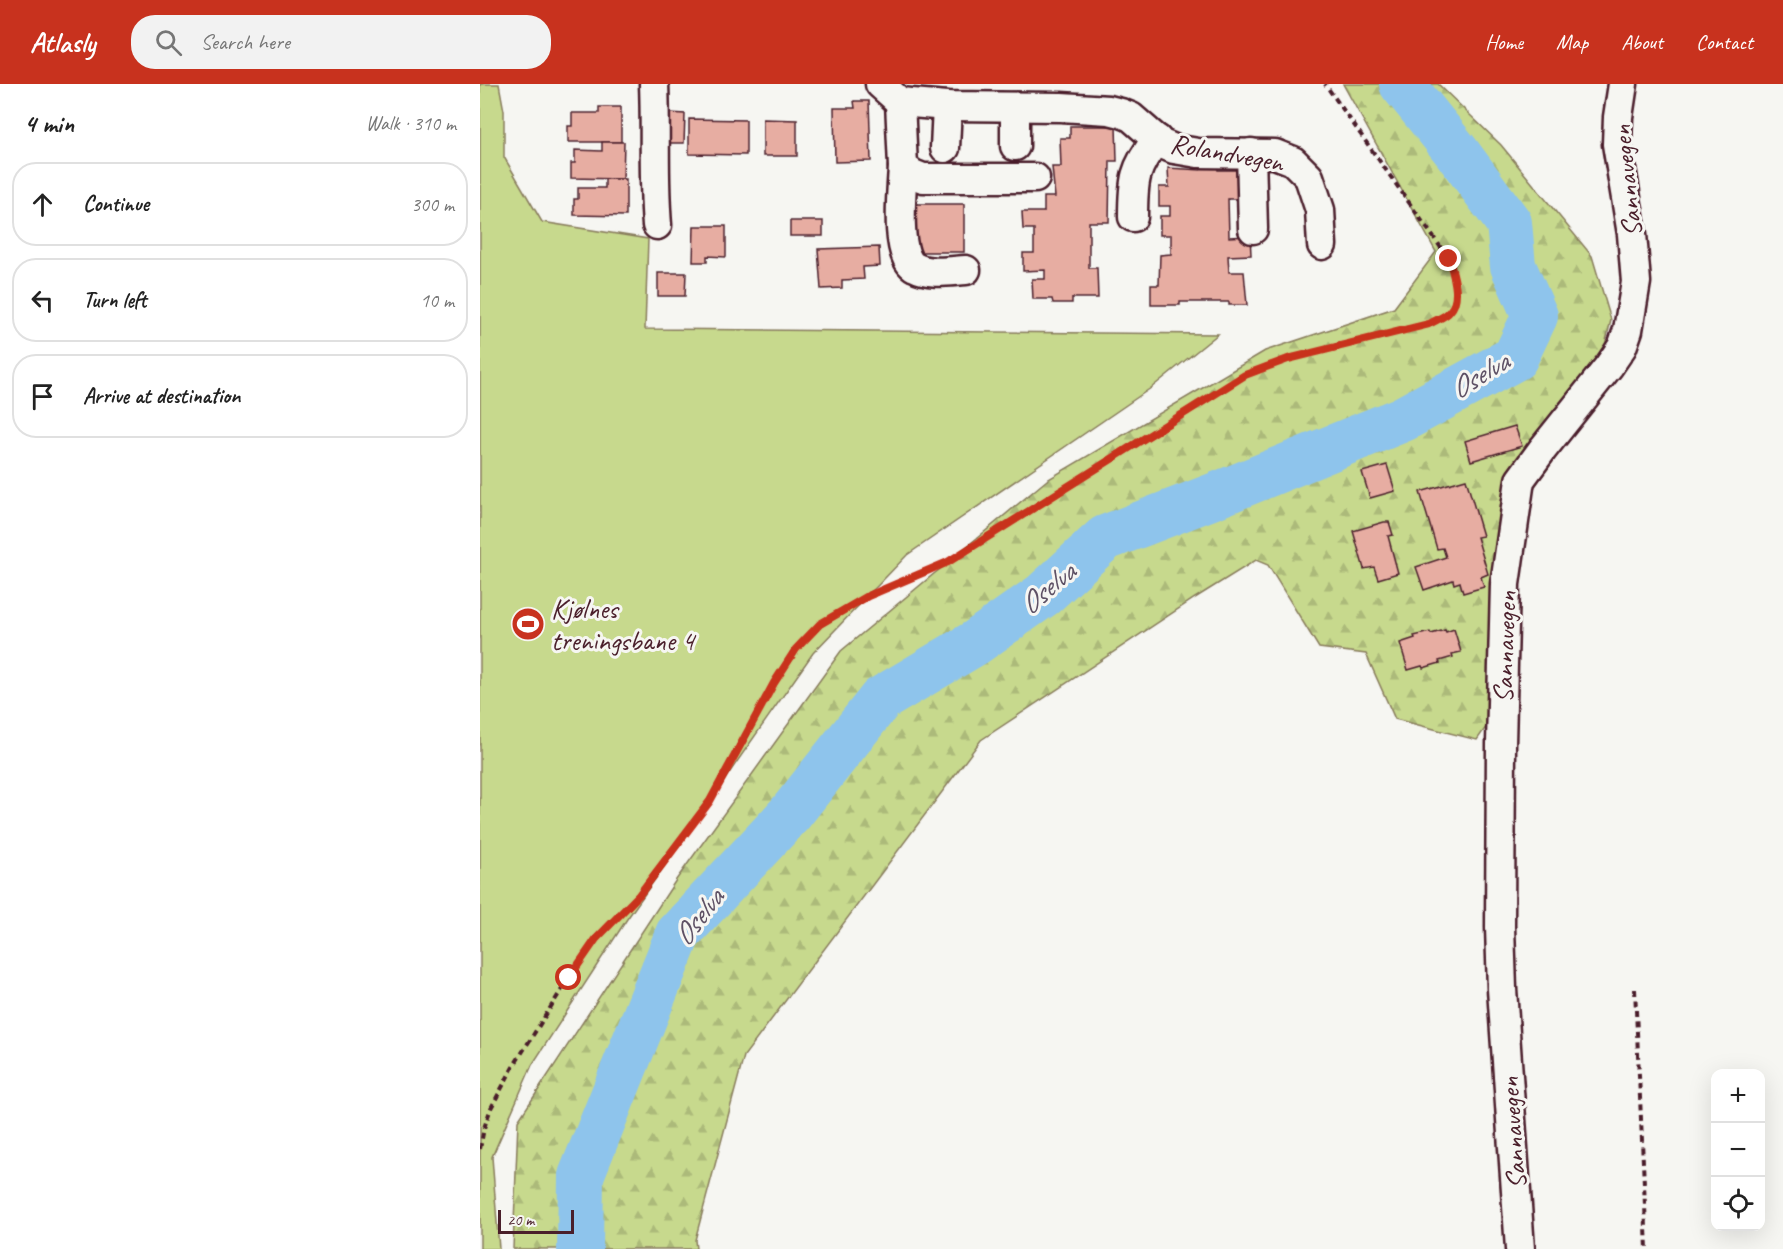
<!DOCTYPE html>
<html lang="en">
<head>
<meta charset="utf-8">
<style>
  :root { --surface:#fff; --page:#f2f2f2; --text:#222; --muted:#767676; --line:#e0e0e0; --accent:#c8321e }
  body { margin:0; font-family:Caveat,sans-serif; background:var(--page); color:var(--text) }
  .controls { position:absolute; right:18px; bottom:18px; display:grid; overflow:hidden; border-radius:12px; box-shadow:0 6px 24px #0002 }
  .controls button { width:54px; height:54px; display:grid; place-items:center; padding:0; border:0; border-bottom:2px solid var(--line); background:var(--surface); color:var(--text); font:30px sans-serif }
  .scale { position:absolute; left:18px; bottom:15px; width:76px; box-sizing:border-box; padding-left:6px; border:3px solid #4a1f2b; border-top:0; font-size:16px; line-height:21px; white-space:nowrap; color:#4a1f2b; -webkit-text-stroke:4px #f6f6f2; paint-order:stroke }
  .stop { position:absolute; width:18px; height:18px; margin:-14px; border:4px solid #c8321e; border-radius:50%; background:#fff }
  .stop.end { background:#c8321e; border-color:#fff; box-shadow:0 2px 6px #0008 }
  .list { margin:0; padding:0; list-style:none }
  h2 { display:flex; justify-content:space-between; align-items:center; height:78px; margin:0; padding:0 24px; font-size:26px }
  h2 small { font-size:20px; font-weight:400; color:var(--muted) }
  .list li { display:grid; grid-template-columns:39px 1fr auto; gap:18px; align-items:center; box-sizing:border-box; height:84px; margin:0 12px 12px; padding:0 12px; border:2px solid var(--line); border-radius:24px }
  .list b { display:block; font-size:22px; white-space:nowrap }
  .list em { font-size:20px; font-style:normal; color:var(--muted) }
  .icon { flex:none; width:33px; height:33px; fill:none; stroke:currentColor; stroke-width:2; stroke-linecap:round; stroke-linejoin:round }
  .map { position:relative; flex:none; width:1303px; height:1165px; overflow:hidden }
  header { display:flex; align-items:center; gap:36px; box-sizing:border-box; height:84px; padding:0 30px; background:var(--accent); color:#fff }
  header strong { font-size:28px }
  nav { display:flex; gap:33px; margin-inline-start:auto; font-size:21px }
  .search { width:420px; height:54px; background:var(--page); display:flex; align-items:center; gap:15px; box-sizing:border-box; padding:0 21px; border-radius:24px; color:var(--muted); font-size:22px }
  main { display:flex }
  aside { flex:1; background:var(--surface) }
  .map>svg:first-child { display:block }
  .green { fill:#c7d98d; stroke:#887c5c; stroke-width:1.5 }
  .forest { fill:url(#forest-firs); stroke:#887c5c; stroke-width:1.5 }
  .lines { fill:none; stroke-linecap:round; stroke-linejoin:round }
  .river { stroke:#8ec4ec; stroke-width:46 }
  .building { fill:#e7ada2; stroke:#4a1f2b; stroke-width:1.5 }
  .minor-casing { stroke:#4a1f2b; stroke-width:33 }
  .path { stroke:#4a1f2b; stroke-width:4; stroke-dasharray:6 4.5; stroke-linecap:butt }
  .minor { stroke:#f6f6f2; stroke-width:28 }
  .route { stroke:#c8321e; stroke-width:8 }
  .labels { text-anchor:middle; stroke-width:6; stroke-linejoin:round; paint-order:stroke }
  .street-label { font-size:28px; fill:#4a1f2b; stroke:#f6f6f2 }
  .poi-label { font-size:28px; fill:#4a1f2b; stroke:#f6f6f2; text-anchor:start }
  .water-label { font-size:30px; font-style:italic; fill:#5e5165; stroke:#f6f6f2 }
</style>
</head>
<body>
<header>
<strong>Atlasly</strong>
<div class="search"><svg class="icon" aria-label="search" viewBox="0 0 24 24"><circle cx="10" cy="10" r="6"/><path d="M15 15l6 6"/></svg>Search here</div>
<nav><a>Home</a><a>Map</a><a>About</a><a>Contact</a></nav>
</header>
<main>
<aside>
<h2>4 min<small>Walk · 310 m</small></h2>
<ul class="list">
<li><svg class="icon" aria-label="ahead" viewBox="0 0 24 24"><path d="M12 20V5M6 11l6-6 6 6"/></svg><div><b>Continue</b></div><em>300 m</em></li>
<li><svg class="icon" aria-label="left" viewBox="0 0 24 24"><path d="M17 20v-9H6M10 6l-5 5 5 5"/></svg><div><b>Turn left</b></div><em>10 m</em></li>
<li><svg class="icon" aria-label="arrive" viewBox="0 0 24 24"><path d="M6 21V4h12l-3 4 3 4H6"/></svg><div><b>Arrive at destination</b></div></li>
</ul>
</aside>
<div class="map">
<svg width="1303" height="1165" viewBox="0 0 1303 1165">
  <defs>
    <pattern id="forest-firs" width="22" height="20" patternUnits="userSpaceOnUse" patternTransform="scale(1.5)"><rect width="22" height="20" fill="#c7d98d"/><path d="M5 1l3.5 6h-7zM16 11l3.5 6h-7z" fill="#acba7a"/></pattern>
  </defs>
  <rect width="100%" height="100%" fill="#f6f6f2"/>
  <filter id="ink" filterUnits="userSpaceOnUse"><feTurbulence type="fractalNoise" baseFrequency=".0167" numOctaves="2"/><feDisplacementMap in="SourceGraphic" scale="12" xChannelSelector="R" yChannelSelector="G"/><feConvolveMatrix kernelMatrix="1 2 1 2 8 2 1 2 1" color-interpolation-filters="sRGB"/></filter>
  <g filter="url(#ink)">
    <polygon class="green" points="0,0 19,0 24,27 24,73 62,138 168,155 165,245 738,250 671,304 427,471 333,569 147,835 52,981 12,1073 19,1165 0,1165"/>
    <polygon class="forest" points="863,0 958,0 1021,61 1112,172 1131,236 1109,328 1052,406 1037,473 1030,609 997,656 915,635 886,570 839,564 788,481 776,476 715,514 501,656 264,972 215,1156 216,1165 33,1165 38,1037 196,796 361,567 567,396 785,267 914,224 956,168"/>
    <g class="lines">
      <polyline class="river" points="100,1165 101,1092 198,850 310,730 401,615 495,559 563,511 625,454 744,408 923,335 1035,274 1055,232 1033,182 1029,139 976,67 922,0"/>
    </g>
    <g class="building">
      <polygon points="374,17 389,17 391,77 355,78 354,24 375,24"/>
      <polygon points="119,23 141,23 141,58 88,58 88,42 92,42 92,29 119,29"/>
      <polygon points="190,29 205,30 204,59 188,59"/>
      <polygon points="209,35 266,36 266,71 209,70"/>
      <polygon points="283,35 317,36 317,72 283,72"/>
      <polygon points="590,42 636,42 637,77 630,77 629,138 609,138 609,184 617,184 618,214 592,214 592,219 573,219 572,215 553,215 552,195 565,195 565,186 543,187 543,169 554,169 554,145 543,145 542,128 564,128 564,113 575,113 572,83 581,83 580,54 590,54"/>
      <polygon points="122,58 144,58 143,95 91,94 91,79 95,79 95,66 122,67"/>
      <polygon points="738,83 738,86 758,86 758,115 748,115 749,153 770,152 771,171 748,172 749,188 764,188 767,221 749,221 749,218 700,218 700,221 671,221 671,201 679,201 680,171 691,170 691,151 680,151 680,132 690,132 690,122 679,122 679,103 689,103 688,84 721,86 721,84"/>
      <polygon points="125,95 146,95 146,132 94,131 94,115 98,115 98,104 125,104"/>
      <polygon points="432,120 484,120 484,168 433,168"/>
      <rect x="310" y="137" width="33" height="15"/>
      <polygon points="214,142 246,142 246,173 227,172 227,178 213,178"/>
      <polygon points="399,163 400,182 383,183 384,195 362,196 362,204 341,205 338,165"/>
      <polygon points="178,189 206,189 205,212 178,212"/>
      <polygon points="1035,342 1042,362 991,377 985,357"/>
      <polygon points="907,381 915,407 890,414 882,388"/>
      <polygon points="986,395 1003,452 997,453 1008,490 1001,493 1004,503 983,509 980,498 974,500 973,496 944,506 936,483 966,473 963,464 957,465 940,408"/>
      <polygon points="904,438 909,438 913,451 908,452 918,489 898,495 894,483 884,485 873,447"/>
      <polygon points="974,545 981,568 972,570 973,573 959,577 960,579 943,584 942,582 928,586 920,559 935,554 934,552 950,548 951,550 965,546 966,548"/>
    </g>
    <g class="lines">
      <g class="minor-casing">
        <g id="minor">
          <path d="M174 0C176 47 173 94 177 141"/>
          <polyline points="400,0 420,18 467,22 581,23 629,26 641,29 651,33 682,60 694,65 718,69 795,70 813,77 829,93 840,126 842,161"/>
          <polyline points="420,18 423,83 433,90 443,94 555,94"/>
          <polyline points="535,23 535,62"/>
          <polyline points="465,64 467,22"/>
          <polyline points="771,69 773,145"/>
          <path d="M423 83C422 105 414 173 435 183 450 191 470 187 486 186"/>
          <path d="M653 133C653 96 654 84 677 55"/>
          <polyline points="1040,1165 1022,905 1020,843 1021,660 1025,500 1040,396 1062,366 1129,282 1142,263 1148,246 1156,198 1152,150 1137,60 1138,33 1143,0"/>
        </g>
      </g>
      <g class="path">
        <polyline points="1155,905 1167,1165"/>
        <path d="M0 1065 4 1044 11 1024 33 983 89 894 116 855 159 811 230 717 294 599 316 565 341 540 388 512 467 478 712 325 765 291 808 275 949 240C955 236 966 233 970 227 982 213 973 190 969 175L845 0"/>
      </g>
      <use href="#minor" class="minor"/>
    </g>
  </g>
  <g class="lines" filter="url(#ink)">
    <path class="route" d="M89 894 116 855 159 811 230 717 294 599 316 565 340 540 388 512 468 478 765 291 808 275 949 240C955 236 966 233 970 227 982 214 973 190 969 175"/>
  </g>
  <defs>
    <g id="stadium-disc" transform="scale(1.725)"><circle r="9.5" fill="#c8321e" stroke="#f6f6f2"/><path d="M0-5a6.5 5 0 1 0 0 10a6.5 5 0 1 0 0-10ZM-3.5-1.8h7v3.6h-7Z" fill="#fff"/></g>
  </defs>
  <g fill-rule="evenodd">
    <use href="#stadium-disc" x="48" y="540"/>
  </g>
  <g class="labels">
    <g class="street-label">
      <text transform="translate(747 68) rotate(10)" y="10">Rolandvegen</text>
      <text transform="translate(1146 97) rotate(-96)" y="10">Sannavegen</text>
      <text transform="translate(1024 563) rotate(-88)" y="10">Sannavegen</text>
      <text transform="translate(1032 1049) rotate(-94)" y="10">Sannavegen</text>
    </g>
    <g class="poi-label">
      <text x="71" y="534">Kjølnes<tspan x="71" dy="32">treningsbane 4</tspan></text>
    </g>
    <g class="water-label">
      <text transform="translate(999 291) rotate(-31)" y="10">Oselva</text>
      <text transform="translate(567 504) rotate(-40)" y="10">Oselva</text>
      <text transform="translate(218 833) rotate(-52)" y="10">Oselva</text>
    </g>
  </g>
</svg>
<div class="controls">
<button>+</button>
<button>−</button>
<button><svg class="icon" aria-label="locate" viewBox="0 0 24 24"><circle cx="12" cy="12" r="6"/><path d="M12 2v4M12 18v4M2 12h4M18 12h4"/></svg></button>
</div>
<div class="scale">20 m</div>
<div class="stop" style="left:89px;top:894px"></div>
<div class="stop end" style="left:969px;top:175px"></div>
</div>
</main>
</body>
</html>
